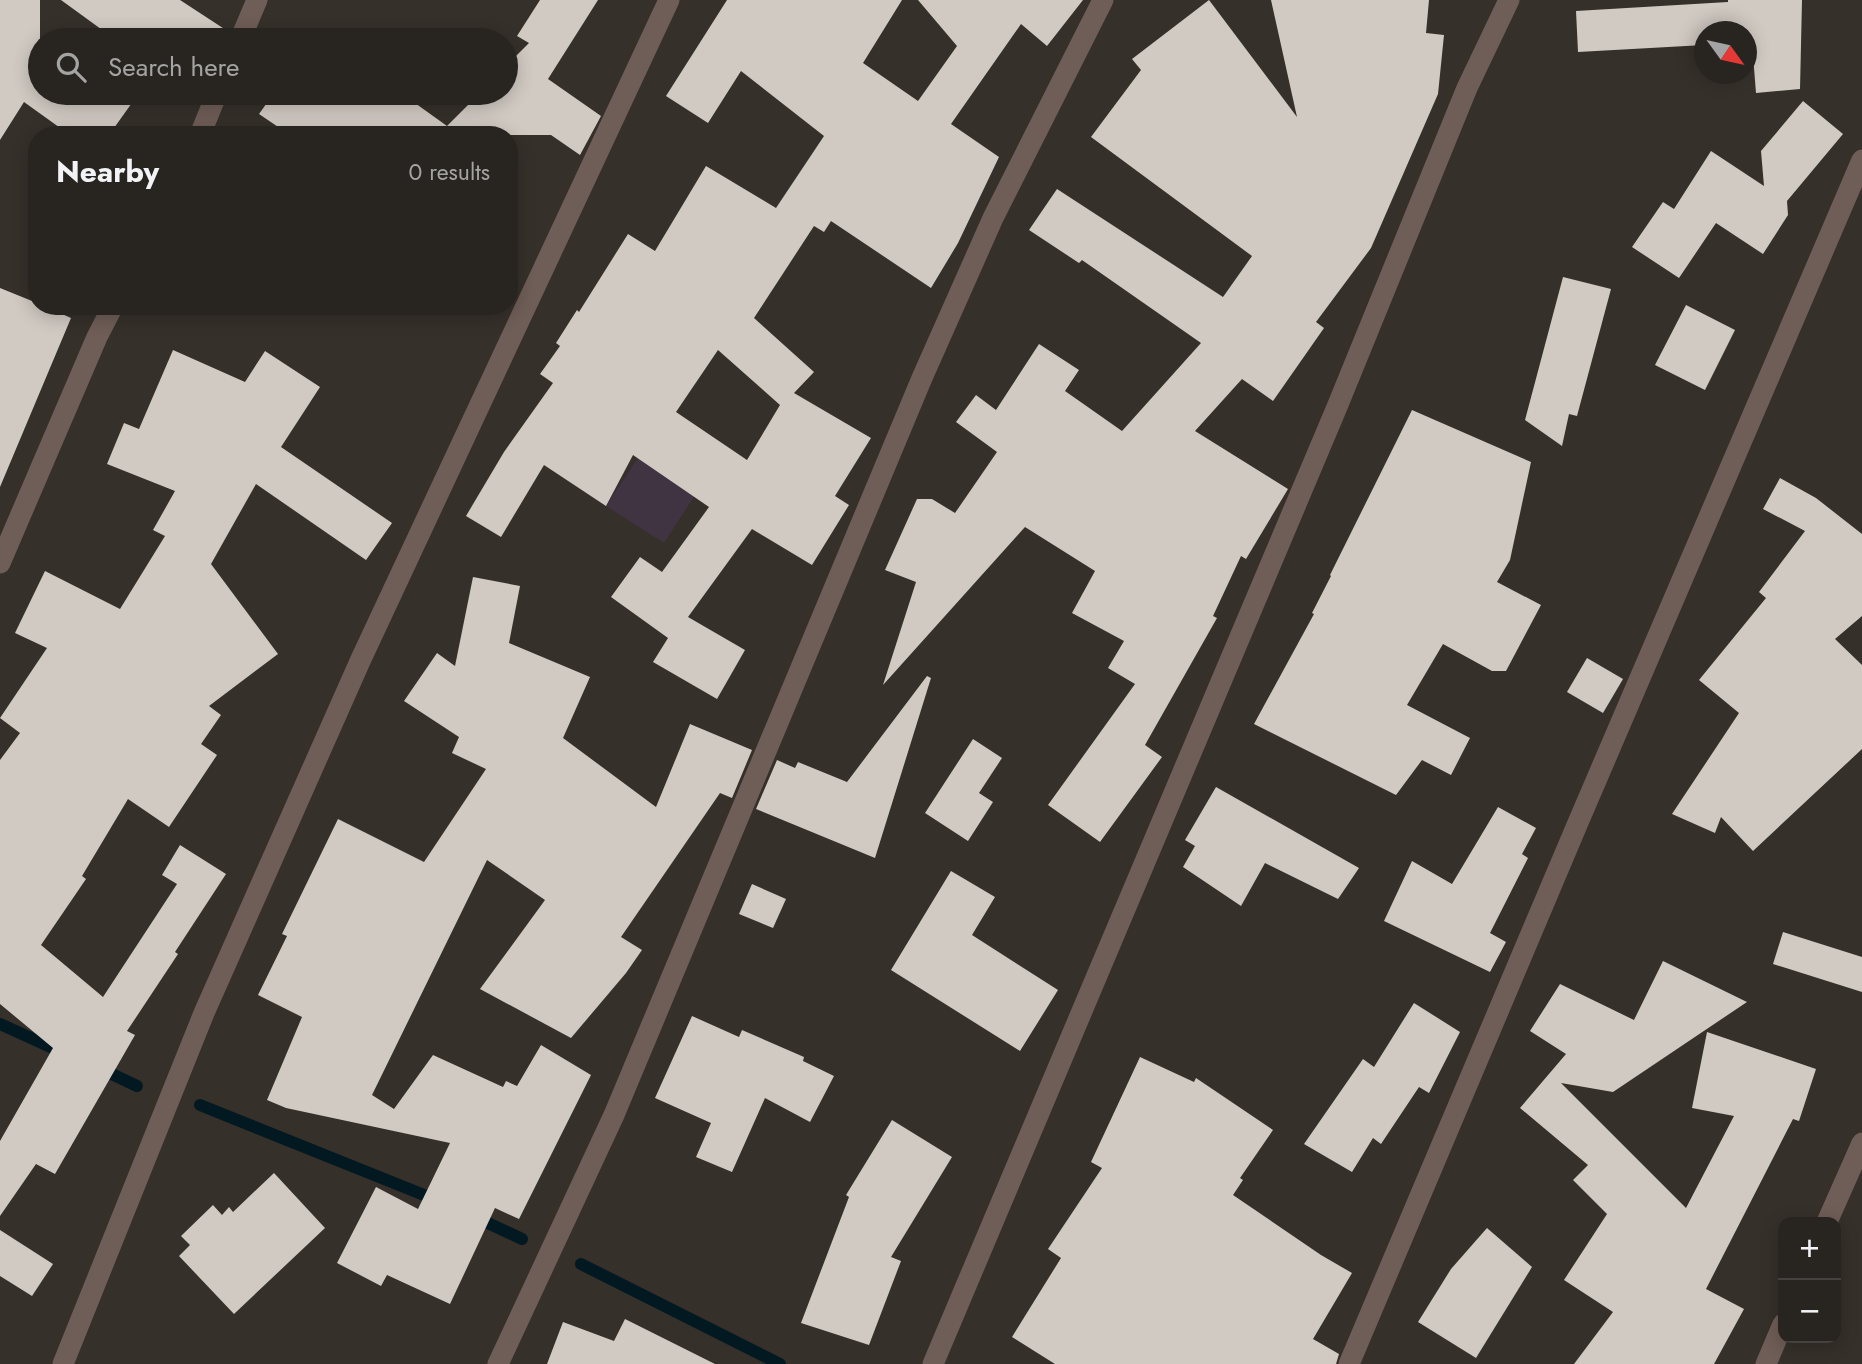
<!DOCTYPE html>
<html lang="en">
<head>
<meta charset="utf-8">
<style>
  :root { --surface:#282420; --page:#34302d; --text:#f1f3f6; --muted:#a5a4a5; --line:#44413e }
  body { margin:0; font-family:Jost,sans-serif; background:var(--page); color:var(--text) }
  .controls { position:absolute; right:21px; bottom:21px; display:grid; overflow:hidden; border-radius:14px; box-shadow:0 4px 18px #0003 }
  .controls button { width:63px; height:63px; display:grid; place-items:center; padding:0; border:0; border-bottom:2px solid var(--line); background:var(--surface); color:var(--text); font:35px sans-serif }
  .compass { position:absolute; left:1694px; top:21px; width:63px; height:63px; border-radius:50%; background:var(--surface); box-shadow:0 4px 18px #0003; rotate:123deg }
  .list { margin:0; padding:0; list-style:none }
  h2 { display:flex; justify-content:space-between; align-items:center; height:91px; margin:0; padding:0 28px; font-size:30px }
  h2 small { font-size:23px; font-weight:400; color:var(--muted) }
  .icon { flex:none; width:38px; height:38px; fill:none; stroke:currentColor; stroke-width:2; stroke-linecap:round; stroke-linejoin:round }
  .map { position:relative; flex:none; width:1862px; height:1364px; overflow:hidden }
  .search { position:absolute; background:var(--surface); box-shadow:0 4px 18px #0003; left:28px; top:28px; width:490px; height:77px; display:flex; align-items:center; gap:18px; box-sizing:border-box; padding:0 24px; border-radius:38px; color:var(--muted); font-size:26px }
  .panel { position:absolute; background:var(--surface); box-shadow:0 4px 18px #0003; left:28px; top:126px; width:490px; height:189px; border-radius:28px }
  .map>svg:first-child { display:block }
  .medical { fill:#403342 }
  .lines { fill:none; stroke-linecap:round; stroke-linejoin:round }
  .stream { stroke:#031922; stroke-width:12 }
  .building { fill:#d1cac3; fill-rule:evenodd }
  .street { stroke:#6f5d57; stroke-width:21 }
</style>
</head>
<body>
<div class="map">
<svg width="1862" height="1364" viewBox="0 0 1862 1364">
  <rect width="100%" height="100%" fill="#35302a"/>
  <polygon class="medical" points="642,452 699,489 664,543 606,506"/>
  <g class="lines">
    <g class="stream">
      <polyline points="0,1024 66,1054"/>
      <polyline points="99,1068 137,1086"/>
      <polyline points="200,1105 439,1201"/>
      <polyline points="475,1217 522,1239"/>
      <polyline points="581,1264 780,1364"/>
    </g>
  </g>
  <g class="building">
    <polygon points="0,0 40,0 40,93 139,93 109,135 70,135 24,102 0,140"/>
    <polygon points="61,0 180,0 229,32 227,40 116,40"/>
    <polygon points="540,0 598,0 548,79 601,116 580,155 551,135 290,135 259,114 274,93 401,93 447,126 480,93 506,93 506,66 529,43 517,36"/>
    <path d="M727 0H902L863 63 918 101 957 46 918 0H1083L1047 46 1021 24 951 124 999 157 958 243 931 288 831 221 824 232 814 226 754 318 814 372 794 393 871 438 835 496 849 505 812 565 752 529 688 617 745 650 717 699 653 662 668 638 611 597 640 557 662 572 709 507 633 455 606 506 544 465 501 537 466 516 504 452 553 383 540 374 560 346 556 343 577 310 579 312 628 234 655 251 706 166 776 208 824 136 741 71 708 123 666 96ZM718 350 780 405 747 460 676 412Z"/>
    <polygon points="1209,0 1297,117 1271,0 1429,0 1426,33 1444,35 1438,94 1371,248 1316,322 1324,328 1273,401 1242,379 1195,431 1288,489 1246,559 1241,556 1213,616 1217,618 1145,745 1162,757 1100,842 1048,805 1135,684 1108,668 1124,641 1072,613 1095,571 1025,527 883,685 916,582 885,570 917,499 932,499 955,513 997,452 956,422 976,395 996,410 1039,344 1079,370 1065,391 1122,431 1201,343 1082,260 1079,263 1029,230 1057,189 1223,297 1252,256 1091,137 1141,70 1132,59"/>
    <polygon points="1728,0 1802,0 1800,89 1756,93 1752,43 1746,43 1746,32 1704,32 1704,45 1578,52 1576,11 1728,2"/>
    <polygon points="1803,101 1843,134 1787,201 1788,215 1763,254 1716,223 1679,278 1632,247 1663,202 1674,209 1711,151 1764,186 1761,151"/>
    <polygon points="1563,277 1611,289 1577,416 1569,414 1562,446 1525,420"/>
    <polygon points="0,288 37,303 37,306 44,306 71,318 0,487"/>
    <polygon points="1686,305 1735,330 1705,390 1655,365"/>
    <polygon points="173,350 245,382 265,351 320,387 281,447 392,523 366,560 256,484 211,564 278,654 209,706 221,715 201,744 217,755 169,827 128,799 82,876 86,879 41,945 103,997 177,884 162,875 180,845 226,874 175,952 178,954 127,1031 135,1035 55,1174 36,1164 0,1216 0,1141 53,1048 0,1004 0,760 20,733 0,718 47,648 15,633 45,571 120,609 165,536 153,530 175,491 107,464 124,423 139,429"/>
    <polygon points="1412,410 1531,462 1510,560 1497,582 1541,605 1506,671 1492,671 1443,644 1407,705 1470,738 1451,775 1422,760 1396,795 1254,724 1314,614 1312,613 1331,576 1330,575"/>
    <polygon points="1780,478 1816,498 1862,534 1862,616 1835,639 1862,665 1862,749 1753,851 1721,817 1715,833 1672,814 1739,713 1699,680 1766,598 1759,592 1805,531 1763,509"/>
    <polygon points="473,577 520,586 509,643 590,677 563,738 656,807 690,724 752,750 732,798 720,793 621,937 642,950 626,973 571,1038 480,989 545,900 487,860 372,1095 394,1109 433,1055 503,1087 506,1081 517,1086 541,1045 591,1075 519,1219 495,1208 450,1304 387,1275 381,1286 337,1263 376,1187 418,1209 450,1143 286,1108 267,1100 302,1017 258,995 287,936 282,934 338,819 424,862 486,769 452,753 459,737 404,701 437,653 455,666"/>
    <polygon points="1587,658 1623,679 1603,713 1567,692"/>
    <polygon points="927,676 931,678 875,858 756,809 777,760 795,768 798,762 847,782"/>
    <polygon points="973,739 1002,758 979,793 993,802 968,841 925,813"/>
    <polygon points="1216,787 1359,868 1338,899 1265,863 1241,906 1183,867 1195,846 1185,840"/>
    <polygon points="1498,807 1536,828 1522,854 1528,858 1490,933 1506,942 1490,972 1384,921 1412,861 1452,884"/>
    <polygon points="951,871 995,897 972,935 1058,990 1020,1051 891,970"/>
    <polygon points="752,884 786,899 773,928 739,914"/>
    <polygon points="1783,932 1862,957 1862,992 1773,964"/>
    <polygon points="1663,961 1747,1002 1613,1092 1561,1083 1686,1208 1734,1116 1692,1108 1707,1032 1816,1069 1799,1121 1793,1119 1706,1289 1744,1309 1714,1364 1574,1364 1613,1312 1564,1280 1607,1214 1573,1180 1588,1165 1520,1108 1566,1054 1530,1031 1560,984 1634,1020"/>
    <polygon points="1414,1003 1460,1032 1429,1093 1419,1087 1381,1144 1373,1138 1352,1172 1304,1144 1363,1059 1374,1067"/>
    <polygon points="692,1016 739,1037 742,1030 804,1057 803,1061 834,1076 810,1122 765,1098 732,1172 696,1157 711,1123 655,1098"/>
    <polygon points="1140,1057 1194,1082 1196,1078 1273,1130 1240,1178 1243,1180 1233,1195 1321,1255 1352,1273 1313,1339 1339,1354 1336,1364 1055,1364 1012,1337 1061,1258 1048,1249 1102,1168 1091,1162"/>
    <polygon points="892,1120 952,1157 891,1257 901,1261 869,1345 801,1323 849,1197 846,1195"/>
    <polygon points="274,1173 325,1228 234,1314 179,1256 190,1245 181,1236 213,1205 222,1215 229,1207 233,1212"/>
    <polygon points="1487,1228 1532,1267 1476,1358 1418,1322 1451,1269"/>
    <polygon points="0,1230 53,1264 32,1296 0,1276"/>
    <polygon points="625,1319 715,1364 547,1364 563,1322 614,1341"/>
  </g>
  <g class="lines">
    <g class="street">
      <polyline points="240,40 257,0"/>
      <polyline points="200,135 217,93"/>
      <polyline points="0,563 97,337 113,306"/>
      <polyline points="1827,1222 1862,1143"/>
      <polyline points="63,1364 204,1013 361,659 669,0"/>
      <polyline points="498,1364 614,1115 922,378 993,218 1103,0"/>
      <polyline points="933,1364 1337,407 1467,88 1509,0"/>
      <polyline points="1349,1364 1577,825 1862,160"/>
      <polyline points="1766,1364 1783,1324"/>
    </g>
  </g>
</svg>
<div class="controls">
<button>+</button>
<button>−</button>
</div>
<svg class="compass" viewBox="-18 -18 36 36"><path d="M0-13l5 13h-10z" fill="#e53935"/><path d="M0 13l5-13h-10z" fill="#a5a4a5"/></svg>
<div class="search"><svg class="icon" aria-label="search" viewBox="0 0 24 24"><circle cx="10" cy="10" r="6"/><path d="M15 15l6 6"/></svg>Search here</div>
<section class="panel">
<h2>Nearby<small>0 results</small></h2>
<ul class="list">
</ul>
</section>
</div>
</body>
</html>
